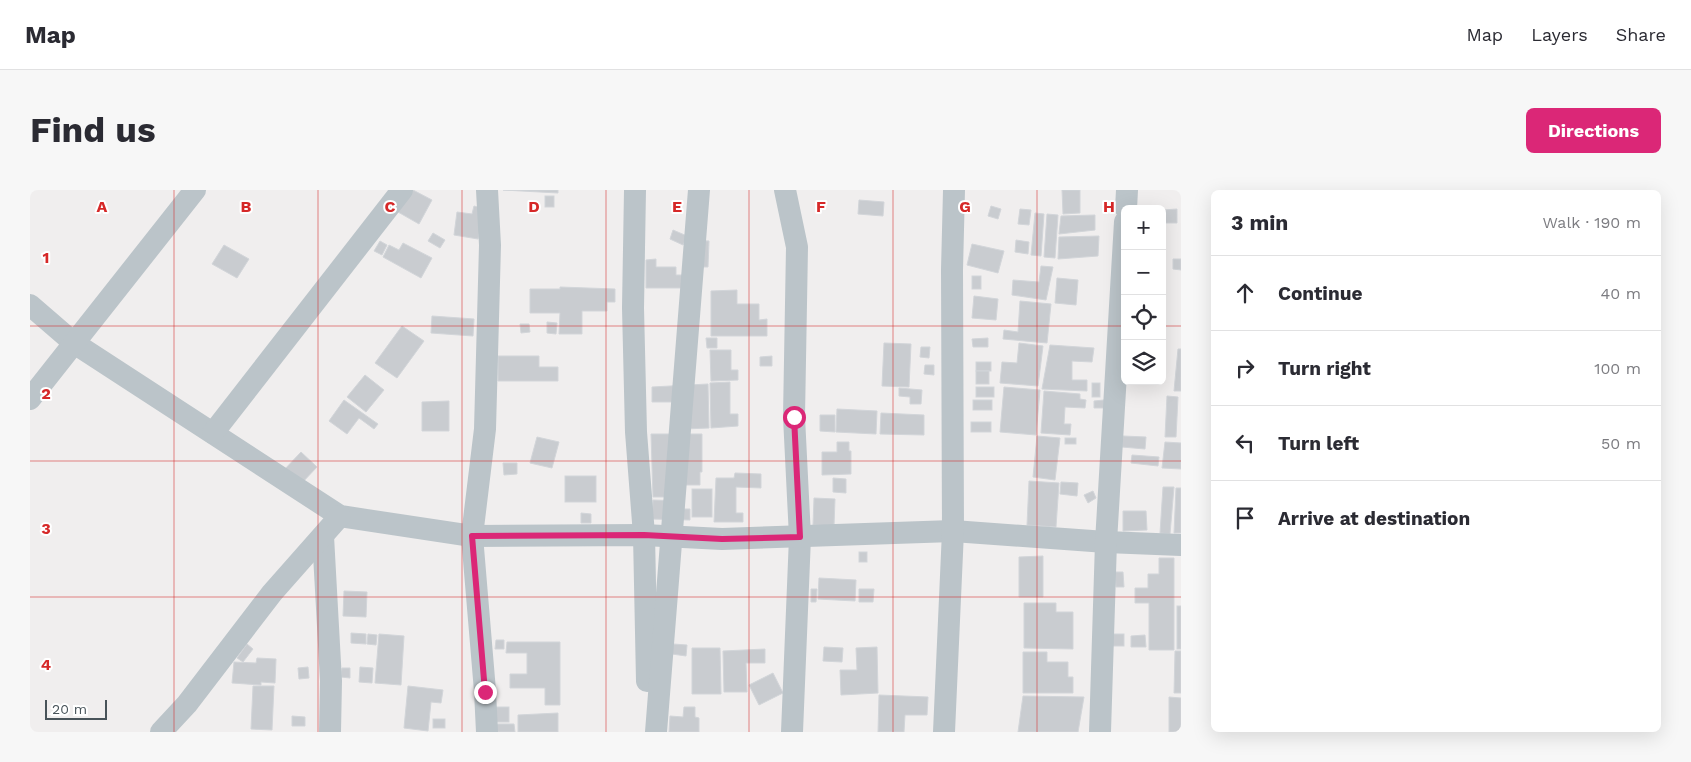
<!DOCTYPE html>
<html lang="en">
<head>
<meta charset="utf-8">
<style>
  :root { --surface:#fff; --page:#f7f7f7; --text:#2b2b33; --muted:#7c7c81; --line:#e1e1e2; --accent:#db2777 }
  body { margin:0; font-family:"Work Sans",sans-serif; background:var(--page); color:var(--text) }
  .controls { position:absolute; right:15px; top:15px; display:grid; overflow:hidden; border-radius:8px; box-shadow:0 5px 20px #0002 }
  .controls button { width:45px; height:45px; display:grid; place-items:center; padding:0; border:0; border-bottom:1px solid var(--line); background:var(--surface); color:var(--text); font:25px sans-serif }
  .scale { position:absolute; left:15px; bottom:12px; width:62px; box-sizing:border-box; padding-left:5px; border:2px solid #485359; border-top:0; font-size:14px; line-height:18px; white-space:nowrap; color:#485359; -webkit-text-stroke:4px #fff; paint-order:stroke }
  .stop { position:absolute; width:15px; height:15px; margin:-11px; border:4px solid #db2777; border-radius:50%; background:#fff }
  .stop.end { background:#db2777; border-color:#fff; box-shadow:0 1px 5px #0008 }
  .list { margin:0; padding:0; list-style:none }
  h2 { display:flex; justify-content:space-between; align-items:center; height:65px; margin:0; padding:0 20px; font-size:21px }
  h2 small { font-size:16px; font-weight:400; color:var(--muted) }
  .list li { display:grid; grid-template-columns:32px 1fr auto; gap:15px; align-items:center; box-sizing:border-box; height:75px; padding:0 20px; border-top:1px solid var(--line) }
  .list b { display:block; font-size:19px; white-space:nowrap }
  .list em { font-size:16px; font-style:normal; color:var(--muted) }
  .icon { flex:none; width:28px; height:28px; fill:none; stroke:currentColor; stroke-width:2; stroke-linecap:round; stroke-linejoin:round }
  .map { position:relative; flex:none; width:1151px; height:542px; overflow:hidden; border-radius:8px }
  header { display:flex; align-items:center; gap:30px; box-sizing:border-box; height:70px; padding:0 25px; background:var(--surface); border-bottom:1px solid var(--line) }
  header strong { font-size:24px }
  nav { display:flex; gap:28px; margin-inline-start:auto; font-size:18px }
  .intro { display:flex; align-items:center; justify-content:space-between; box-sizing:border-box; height:120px; padding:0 30px }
  h1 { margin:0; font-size:35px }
  .button { padding:12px 22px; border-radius:8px; background:var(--accent); color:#fff; font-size:18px; font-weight:700 }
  main { display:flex; gap:30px; padding:0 30px }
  aside { flex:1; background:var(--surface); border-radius:8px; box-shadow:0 5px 20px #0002 }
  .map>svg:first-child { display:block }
  .building { fill:#c9ccd0; stroke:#d2d5d9 }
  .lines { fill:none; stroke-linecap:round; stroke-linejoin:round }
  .minor { stroke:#bbc4c9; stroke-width:22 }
  .route { stroke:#db2777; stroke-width:6 }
  .grid { fill:none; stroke:#d62828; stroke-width:1; stroke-opacity:0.55 }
  .grid-label { font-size:16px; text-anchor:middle; font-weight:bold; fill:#d62828; stroke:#fff; stroke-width:4; stroke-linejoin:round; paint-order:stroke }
</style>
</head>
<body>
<header>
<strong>Map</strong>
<nav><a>Map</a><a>Layers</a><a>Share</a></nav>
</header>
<div class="intro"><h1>Find us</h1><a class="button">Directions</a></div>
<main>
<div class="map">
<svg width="1151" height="542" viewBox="0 0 1151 542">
  <rect width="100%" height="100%" fill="#f0eeee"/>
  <g class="building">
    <polygon points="380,0 383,0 402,10 389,34 368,22"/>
    <polygon points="473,0 528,0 528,3"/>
    <polygon points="1032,0 1050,0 1050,23 1033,24"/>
    <rect x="515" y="6" width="9" height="11"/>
    <polygon points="829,10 854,12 853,26 828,24"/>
    <polygon points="444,16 451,18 452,26 448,49 424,45 427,22 442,24"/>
    <polygon points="961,16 971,19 968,29 958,26"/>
    <polygon points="990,19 1001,20 999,35 988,34"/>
    <polygon points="1147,19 1147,33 1134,33 1133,20"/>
    <polygon points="1005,23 1014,24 1011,66 1001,65"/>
    <polygon points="1017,24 1028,25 1025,68 1014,67"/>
    <polygon points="1065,25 1065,40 1029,44 1031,26"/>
    <polygon points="643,40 657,46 653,55 640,49"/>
    <polygon points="403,43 415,50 410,58 398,51"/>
    <polygon points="1069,46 1068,66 1028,69 1029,47"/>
    <polygon points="658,50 679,51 678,77 663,77"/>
    <polygon points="986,50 999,52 998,64 985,62"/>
    <polygon points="350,51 357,55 352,65 344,61"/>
    <polygon points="373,53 402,68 391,88 353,67 359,55 369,60"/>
    <polygon points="942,54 974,61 968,83 937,75"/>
    <polygon points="194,55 219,69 207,88 182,74"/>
    <polygon points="626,69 626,77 646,77 646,85 656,85 656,98 616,98 616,70"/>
    <polygon points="1143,69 1151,69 1151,80 1143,79"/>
    <polygon points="1011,76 1023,77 1016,110 982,105 983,90 1009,92"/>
    <rect x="942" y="86" width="9" height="13"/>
    <polygon points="1027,88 1048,90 1046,115 1025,113"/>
    <polygon points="530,97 585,99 585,112 577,112 577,121 552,121 552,144 529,144 530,123 500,123 500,99 530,99"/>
    <polygon points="707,100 707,114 729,114 729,130 737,129 737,146 681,146 681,101"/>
    <polygon points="944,106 968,109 966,130 942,128"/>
    <polygon points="990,111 1021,114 1017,153 973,149 974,140 988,142"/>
    <polygon points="402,126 444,129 443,146 401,143"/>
    <polygon points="517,132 527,133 526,144 517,143"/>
    <polygon points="490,134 499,134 500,142 491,143"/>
    <polygon points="372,136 394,151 367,188 345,173"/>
    <polygon points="676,148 687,148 687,158 677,158"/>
    <polygon points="958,148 958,157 943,157 942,149"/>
    <polygon points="854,153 881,154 879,197 852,196"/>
    <polygon points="989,153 1013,156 1008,196 970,193 972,172 987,173"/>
    <polygon points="1020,155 1064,158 1062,172 1042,171 1042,190 1057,190 1057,201 1012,199"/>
    <polygon points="891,157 900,157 899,168 890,167"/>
    <polygon points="1148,159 1151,159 1151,201 1144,201"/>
    <polygon points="680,160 701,160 701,180 708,180 708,190 681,191"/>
    <polygon points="468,166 509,166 509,177 528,177 528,191 468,191"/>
    <polygon points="742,166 742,176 730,176 730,167"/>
    <rect x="946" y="172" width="15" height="9"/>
    <polygon points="895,175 904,175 904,185 894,184"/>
    <rect x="946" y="181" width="13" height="13"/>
    <polygon points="335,185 354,200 336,222 317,207"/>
    <polygon points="700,192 700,224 708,224 708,236 681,238 680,193"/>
    <rect x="1062" y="193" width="8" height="14"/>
    <polygon points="678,194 679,238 654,239 645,212 622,212 622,197"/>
    <rect x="946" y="197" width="18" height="10"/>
    <polygon points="974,197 1010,200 1006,245 970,242"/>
    <polygon points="869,198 892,200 891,214 880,214 880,207 869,206"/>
    <polygon points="1014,201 1050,204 1050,209 1056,210 1055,218 1035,217 1034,234 1041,234 1040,245 1011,243"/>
    <polygon points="1137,206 1148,207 1146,247 1135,247"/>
    <polygon points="314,210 348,234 344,239 329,228 317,244 299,231"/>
    <rect x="943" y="210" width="19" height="10"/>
    <polygon points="1074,210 1074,218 1064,218 1064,211"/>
    <polygon points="419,211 419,241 392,241 392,212"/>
    <polygon points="807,219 847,221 846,244 806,242"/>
    <polygon points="851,223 894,225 894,245 850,244"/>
    <polygon points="790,225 805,225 805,242 790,241"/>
    <rect x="941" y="232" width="20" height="10"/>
    <polygon points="621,244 672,244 672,282 670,282 670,295 650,295 650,307 623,307"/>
    <polygon points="1007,246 1030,248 1025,290 1003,287"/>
    <polygon points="1093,246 1116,247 1115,259 1092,257"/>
    <polygon points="507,247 529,252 522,278 500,273"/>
    <rect x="1035" y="248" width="11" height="6"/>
    <polygon points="807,252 819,252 819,261 821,261 821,284 792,285 792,262 807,262"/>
    <polygon points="1135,252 1151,253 1151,279 1132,278"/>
    <polygon points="271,262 287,277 270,295 254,280"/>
    <polygon points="1102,265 1129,267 1128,276 1101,273"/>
    <polygon points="473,273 487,273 487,284 474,285"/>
    <polygon points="705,283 731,284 731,298 706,297 706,323 713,323 713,332 684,332 686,288 704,288"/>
    <rect x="535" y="286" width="31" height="26"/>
    <polygon points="803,288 816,289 816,303 803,302"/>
    <polygon points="999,291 1029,293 1026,337 997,335"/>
    <polygon points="1031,292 1048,293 1047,306 1030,304"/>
    <polygon points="1133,297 1144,297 1140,344 1130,343"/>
    <polygon points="1146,298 1151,298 1151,343 1144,343"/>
    <rect x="662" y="299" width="20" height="28"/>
    <polygon points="1063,301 1066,308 1058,313 1054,305"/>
    <polygon points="784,308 805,309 804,336 783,335"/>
    <polygon points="623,310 654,311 654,319 660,319 660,330 622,329"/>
    <polygon points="1093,321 1116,321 1117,340 1093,341"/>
    <polygon points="551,323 561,324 561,333 551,333"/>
    <rect x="829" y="362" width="8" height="10"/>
    <polygon points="1013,366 1013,407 989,407 989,367"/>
    <polygon points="1129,368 1144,368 1144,460 1119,460 1119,413 1105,413 1105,398 1118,398 1118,384 1129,384"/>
    <polygon points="1085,382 1093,382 1094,397 1086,397"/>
    <polygon points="789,388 826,390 825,411 788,409"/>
    <polygon points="781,399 787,399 786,412 781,412"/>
    <polygon points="829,399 844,399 843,412 829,412"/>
    <polygon points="314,401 337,402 336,427 313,426"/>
    <polygon points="994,413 1026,413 1026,422 1043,422 1043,459 994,458"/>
    <rect x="1147" y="416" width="4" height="43"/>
    <polygon points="321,443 336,444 336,454 321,453"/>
    <polygon points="338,444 347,445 346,455 337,454"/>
    <polygon points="349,444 374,446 371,495 345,493"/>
    <rect x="1080" y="444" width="14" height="12"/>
    <polygon points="1115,445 1116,457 1101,457 1101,446"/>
    <polygon points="466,450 474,450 474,459 465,459"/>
    <polygon points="477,452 530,452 530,515 515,515 515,498 480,498 480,484 497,484 497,463 476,463"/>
    <polygon points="217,454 223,459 213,472 207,468"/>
    <polygon points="643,454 657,455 656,466 642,464"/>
    <polygon points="794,457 813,458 812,472 793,471"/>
    <polygon points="847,457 848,503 811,505 810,480 827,480 826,458"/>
    <polygon points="662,458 690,458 691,504 662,504"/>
    <polygon points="735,459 735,473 716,473 717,502 694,502 693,461"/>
    <polygon points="1145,461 1151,461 1151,503 1144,503"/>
    <polygon points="993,462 1017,462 1017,472 1038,472 1038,487 1043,487 1043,503 993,503"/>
    <polygon points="227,468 246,469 245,493 231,492 231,495 202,493 204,472 226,473"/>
    <polygon points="278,477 279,488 269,489 268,478"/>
    <polygon points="330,477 343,478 342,493 329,492"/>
    <polygon points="312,478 320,478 320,488 311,487"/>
    <polygon points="743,483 753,503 729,515 719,495"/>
    <polygon points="223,496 244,496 242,540 221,539"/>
    <polygon points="378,496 413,500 411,513 401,512 398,541 374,538"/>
    <polygon points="849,505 898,507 897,525 875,525 874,542 848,542"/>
    <polygon points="993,506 1054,507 1048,542 988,542"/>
    <polygon points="1139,507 1151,508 1151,542 1139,542"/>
    <rect x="462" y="517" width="17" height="15"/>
    <polygon points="654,517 665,517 665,527 669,528 669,542 639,542 640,526 653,527"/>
    <polygon points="528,523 528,542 488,542 488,525"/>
    <polygon points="262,526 275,527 275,536 262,536"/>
    <rect x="403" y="529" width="12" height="9"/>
    <polygon points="466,534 484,534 485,542 466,542"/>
  </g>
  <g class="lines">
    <g class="minor">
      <polyline points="605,0 603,118 606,242 614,345 617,491"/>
      <polyline points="755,0 767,57 764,227 770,347 762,542"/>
      <polyline points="1096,19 1097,0"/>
      <polyline points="0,115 44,153 310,326 442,346 614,345 692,349 923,341 1076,352 1151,355"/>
      <polyline points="0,209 165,0"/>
      <polyline points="183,243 372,0"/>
      <polyline points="293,346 301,491 300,542"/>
      <polyline points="131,542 157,514 242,403 310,326"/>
      <polyline points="457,542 455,501 442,346 455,239 460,55 457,0"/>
      <polyline points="626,542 669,0"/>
      <polyline points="914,542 923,341 922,80 924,0"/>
      <polyline points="1070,542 1076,352 1095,32"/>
    </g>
  </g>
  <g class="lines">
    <polyline class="route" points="455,502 442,346 614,345 692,349 770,347 764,227"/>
  </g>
  <path class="grid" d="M144 0V542M288 0V542M432 0V542M576 0V542M719 0V542M863 0V542M1007 0V542M0 136H1095M1132 136H1151M0 271H1151M0 407H1151"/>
  <g class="grid-label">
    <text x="72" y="22">A</text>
    <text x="216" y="22">B</text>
    <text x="360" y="22">C</text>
    <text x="504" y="22">D</text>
    <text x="647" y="22">E</text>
    <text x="791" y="22">F</text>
    <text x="935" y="22">G</text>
    <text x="1079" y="22">H</text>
    <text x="16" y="73">1</text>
    <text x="16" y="209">2</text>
    <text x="16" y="344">3</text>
    <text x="16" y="480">4</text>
  </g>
</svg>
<div class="controls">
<button>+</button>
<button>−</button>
<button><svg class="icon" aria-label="locate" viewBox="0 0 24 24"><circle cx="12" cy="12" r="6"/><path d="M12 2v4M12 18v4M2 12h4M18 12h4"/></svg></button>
<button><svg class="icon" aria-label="layers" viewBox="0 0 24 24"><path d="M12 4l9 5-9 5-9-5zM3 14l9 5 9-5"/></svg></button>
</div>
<div class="scale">20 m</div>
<div class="stop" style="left:764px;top:227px"></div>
<div class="stop end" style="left:455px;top:502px"></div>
</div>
<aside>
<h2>3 min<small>Walk · 190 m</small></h2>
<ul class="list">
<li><svg class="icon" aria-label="ahead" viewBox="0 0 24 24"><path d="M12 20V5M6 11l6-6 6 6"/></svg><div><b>Continue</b></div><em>40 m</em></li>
<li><svg class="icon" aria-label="right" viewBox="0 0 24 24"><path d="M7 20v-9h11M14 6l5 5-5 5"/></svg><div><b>Turn right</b></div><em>100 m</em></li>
<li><svg class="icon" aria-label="left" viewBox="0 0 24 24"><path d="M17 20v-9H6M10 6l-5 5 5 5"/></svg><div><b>Turn left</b></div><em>50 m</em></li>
<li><svg class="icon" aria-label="arrive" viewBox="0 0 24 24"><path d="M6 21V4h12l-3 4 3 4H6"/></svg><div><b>Arrive at destination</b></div></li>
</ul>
</aside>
</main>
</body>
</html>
